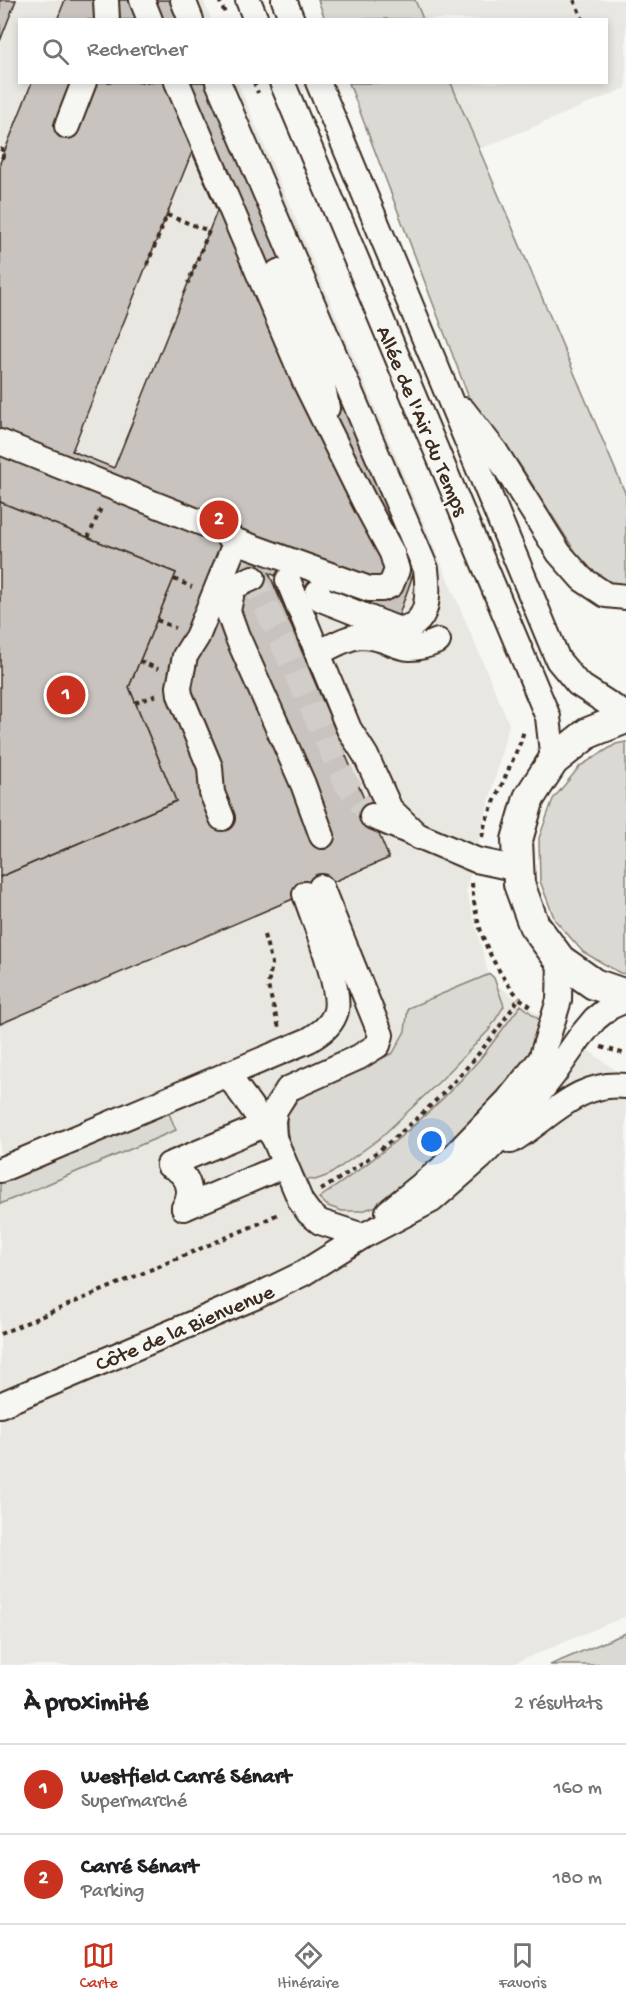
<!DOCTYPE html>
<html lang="fr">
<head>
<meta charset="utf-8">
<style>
  :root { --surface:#fff; --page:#f6f6f6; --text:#202124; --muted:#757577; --line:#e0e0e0; --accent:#c8321e }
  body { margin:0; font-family:"Gochi Hand",sans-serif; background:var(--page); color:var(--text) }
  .you { position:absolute; left:432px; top:1142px; width:21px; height:21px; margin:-15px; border:4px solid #fff; border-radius:50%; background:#1a73e8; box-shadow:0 0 0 9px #1a73e833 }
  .badge { display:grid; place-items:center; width:39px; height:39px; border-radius:50%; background:var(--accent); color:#fff; font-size:20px; font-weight:700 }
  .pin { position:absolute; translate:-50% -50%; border:3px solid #fff; box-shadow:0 2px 6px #0006 }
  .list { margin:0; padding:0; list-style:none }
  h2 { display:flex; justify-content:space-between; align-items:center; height:78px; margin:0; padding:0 24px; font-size:26px }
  h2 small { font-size:20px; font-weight:400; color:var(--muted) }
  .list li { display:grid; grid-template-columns:39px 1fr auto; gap:18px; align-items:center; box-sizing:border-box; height:90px; padding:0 24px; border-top:2px solid var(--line) }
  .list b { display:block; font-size:22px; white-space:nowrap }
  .list p { margin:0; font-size:20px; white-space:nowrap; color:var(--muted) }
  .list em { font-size:20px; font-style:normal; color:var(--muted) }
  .icon { flex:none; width:33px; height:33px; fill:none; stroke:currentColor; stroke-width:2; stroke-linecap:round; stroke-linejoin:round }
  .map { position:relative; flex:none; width:626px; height:1665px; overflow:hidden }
  .search { position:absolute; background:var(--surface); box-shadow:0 3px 9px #0003; left:18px; right:18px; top:18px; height:66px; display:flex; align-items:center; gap:15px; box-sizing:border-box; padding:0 21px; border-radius:0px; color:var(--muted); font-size:22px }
  .sheet { height:258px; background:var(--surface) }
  nav { display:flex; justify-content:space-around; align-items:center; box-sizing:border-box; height:84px; border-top:2px solid var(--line); background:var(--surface); font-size:16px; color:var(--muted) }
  nav a { display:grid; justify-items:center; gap:3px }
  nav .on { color:var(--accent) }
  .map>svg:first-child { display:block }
  .built { fill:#e8e7e2 }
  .green { fill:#dad9d3; stroke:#8a8278; stroke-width:1.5 }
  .building { fill:#c8c3be; stroke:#3b2a1e; stroke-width:1.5; fill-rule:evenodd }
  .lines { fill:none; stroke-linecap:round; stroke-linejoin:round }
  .minor-tunnel { stroke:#d1cdc8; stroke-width:24; stroke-dasharray:24 12; stroke-linecap:butt }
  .minor-casing { stroke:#3b2a1e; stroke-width:28 }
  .major-casing { stroke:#3b2a1e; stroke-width:34 }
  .path { stroke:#3b2a1e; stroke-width:4; stroke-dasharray:4.5 4.5; stroke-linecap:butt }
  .minor { stroke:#f6f6f2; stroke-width:24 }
  .major { stroke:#f6f6f2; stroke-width:30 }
  .labels { text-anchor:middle; stroke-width:5; stroke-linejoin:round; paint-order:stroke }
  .street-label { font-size:22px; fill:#3b2a1e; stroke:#f6f6f2 }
</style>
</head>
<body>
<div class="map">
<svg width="626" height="1665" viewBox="0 0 626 1665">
  <rect width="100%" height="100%" fill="#f6f6f2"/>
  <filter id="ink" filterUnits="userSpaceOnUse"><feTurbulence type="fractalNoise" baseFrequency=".0167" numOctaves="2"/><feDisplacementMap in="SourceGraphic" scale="12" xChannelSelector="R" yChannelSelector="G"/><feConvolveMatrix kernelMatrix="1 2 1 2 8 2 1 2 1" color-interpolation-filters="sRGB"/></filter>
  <g filter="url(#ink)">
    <g class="built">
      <polygon points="0,0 203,0 211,19 20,20 20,82 238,83 509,724 466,890 490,980 621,1074 626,1091 626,1616 510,1665 0,1665"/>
      <polygon points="415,0 626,0 626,88 480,149 451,83 606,82 606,20 423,19"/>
    </g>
    <g class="green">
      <polygon points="318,0 415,0 423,19 325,19"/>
      <polygon points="349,83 451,83 626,495 626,589 610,585 585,567 520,465 469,398"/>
      <polygon points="626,742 626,974 620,973 583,952 555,920 540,881 539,838 553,799 580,766 616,744"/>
      <polygon points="490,974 494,978 504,1006 489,1030 441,1080 379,1139 329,1175 315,1180 306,1179 291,1147 287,1129 287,1114 305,1090 351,1074 393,1053 405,1031 408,1008"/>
      <path d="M521 1005 543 1023 531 1058 473 1126 382 1204 362 1211H342L328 1206 319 1198C377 1159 433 1113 479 1060 494 1042 507 1023 521 1005Z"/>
      <polygon points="168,1111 176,1130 0,1204 0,1183"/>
      <polygon points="626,1633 626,1665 550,1665"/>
    </g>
    <g class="building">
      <polygon points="0,0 16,0 0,41"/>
      <polygon points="65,0 174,0 183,20 57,20"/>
      <path d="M32 82H209L415 569 396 623 269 573 389 858 0 1024V877L176 801 129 687 176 573 0 502V163ZM192 152 217 211 114 468 72 451Z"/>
      <polygon points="0,502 176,573 129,687 176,801 0,877"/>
    </g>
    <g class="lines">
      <polyline class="minor-tunnel" points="236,541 346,783 372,816"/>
      <g class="minor-casing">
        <g id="minor">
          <polyline points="106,0 107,20"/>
          <polyline points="142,0 150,20"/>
          <polyline points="183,0 191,20"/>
          <polyline points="248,0 256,20"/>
          <polyline points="284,0 292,20"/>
          <path d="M218 82 426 569C429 594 430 628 397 629L321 599 318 592"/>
          <polyline points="282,82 548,717 553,761"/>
          <polyline points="318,82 558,660 578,684 626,715"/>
          <polyline points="67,126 84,82"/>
          <polyline points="278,272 320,370 327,408"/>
          <polyline points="463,410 495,451 559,553 582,579 606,595 626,597"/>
          <polyline points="0,442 222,531 236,541 369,589 382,589 391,585 397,570 392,553 364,501 305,382 177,82"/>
          <polyline points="253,578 233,587 228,611 237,636 303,784 322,836"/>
          <polyline points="288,580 349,729 366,756 390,809 419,837"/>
          <path d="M318 653C331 647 348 636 362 636 397 637 397 659 438 641"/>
          <polyline points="372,816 476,860 518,869"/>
          <polyline points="222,818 212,793 210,767 180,695 179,687 185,656 197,637 236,541"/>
          <polyline points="227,1074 274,1138 301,1202 309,1213 320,1222 363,1236"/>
          <polyline points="274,1138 273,1121 275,1110 288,1089 359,1057 378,1045 381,1035 321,887"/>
          <path d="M511 1141C549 1119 578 1080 626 1086"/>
          <polyline points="169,1165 264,1125"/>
          <path d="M169 1165C187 1173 195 1190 184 1208"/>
          <path d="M0 1170 309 1040C320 1033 330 1027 335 1014 344 992 313 918 305 894"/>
          <polyline points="184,1208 285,1165"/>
          <polyline points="388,1212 441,1169 508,1100 541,1059 559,1000 560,960"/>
          <polyline points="0,1405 257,1296 302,1274 363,1236 432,1200 480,1158 522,1115 554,1074 580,1037 595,1019 610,1007 626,1000"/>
        </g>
      </g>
      <g class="major-casing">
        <polyline id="major" points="626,718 588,733 553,761 529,798 517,840 519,884 534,925 560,960 594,984 626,995"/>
      </g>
      <g class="path">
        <polyline points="219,0 225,13"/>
        <polyline points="574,0 583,20"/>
        <polyline points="254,82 258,93"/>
        <polyline points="0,149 5,151 0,163"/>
        <polyline points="147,265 167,215 209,231 188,283"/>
        <polyline points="88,538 101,508"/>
        <polyline points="174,579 192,587"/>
        <polyline points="157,620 175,628"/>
        <polyline points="140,661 158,669"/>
        <polyline points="135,703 157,695"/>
        <polyline points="482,837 485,823 521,741 524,730"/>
        <path d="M472 883C475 928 490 963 519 998"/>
        <polyline points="264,935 272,963 268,986 279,1028"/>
        <polyline points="601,1047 626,1054"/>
        <path d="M321 1190C399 1143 469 1076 519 998L533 1008"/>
        <polyline points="0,1334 258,1224 280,1213"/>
      </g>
      <use href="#minor" class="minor"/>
      <use href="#major" class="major"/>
    </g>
  </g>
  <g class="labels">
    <g class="street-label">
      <text transform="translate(424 420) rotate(67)" y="8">Allée de l'Air du Temps</text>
      <text transform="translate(184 1326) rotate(-23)" y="8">Côte de la Bienvenue</text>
    </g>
  </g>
</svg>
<div class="you"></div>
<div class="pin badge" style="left:66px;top:695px">1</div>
<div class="pin badge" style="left:219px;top:520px">2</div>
<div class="search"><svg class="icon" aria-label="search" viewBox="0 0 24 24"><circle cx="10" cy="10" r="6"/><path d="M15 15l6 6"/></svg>Rechercher</div>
</div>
<section class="sheet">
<h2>À proximité<small>2 résultats</small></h2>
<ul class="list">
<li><span class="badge">1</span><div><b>Westfield Carré Sénart</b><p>Supermarché</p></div><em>160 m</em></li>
<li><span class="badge">2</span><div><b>Carré Sénart</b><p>Parking</p></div><em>180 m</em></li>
</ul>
</section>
<nav>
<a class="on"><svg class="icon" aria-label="map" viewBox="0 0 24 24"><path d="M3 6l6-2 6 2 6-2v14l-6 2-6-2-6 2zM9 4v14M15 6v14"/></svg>Carte</a>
<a><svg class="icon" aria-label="directions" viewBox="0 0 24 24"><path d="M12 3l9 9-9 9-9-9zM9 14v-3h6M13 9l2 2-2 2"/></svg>Itinéraire</a>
<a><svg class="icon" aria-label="saved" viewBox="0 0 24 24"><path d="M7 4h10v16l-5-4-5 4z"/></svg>Favoris</a>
</nav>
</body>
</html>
